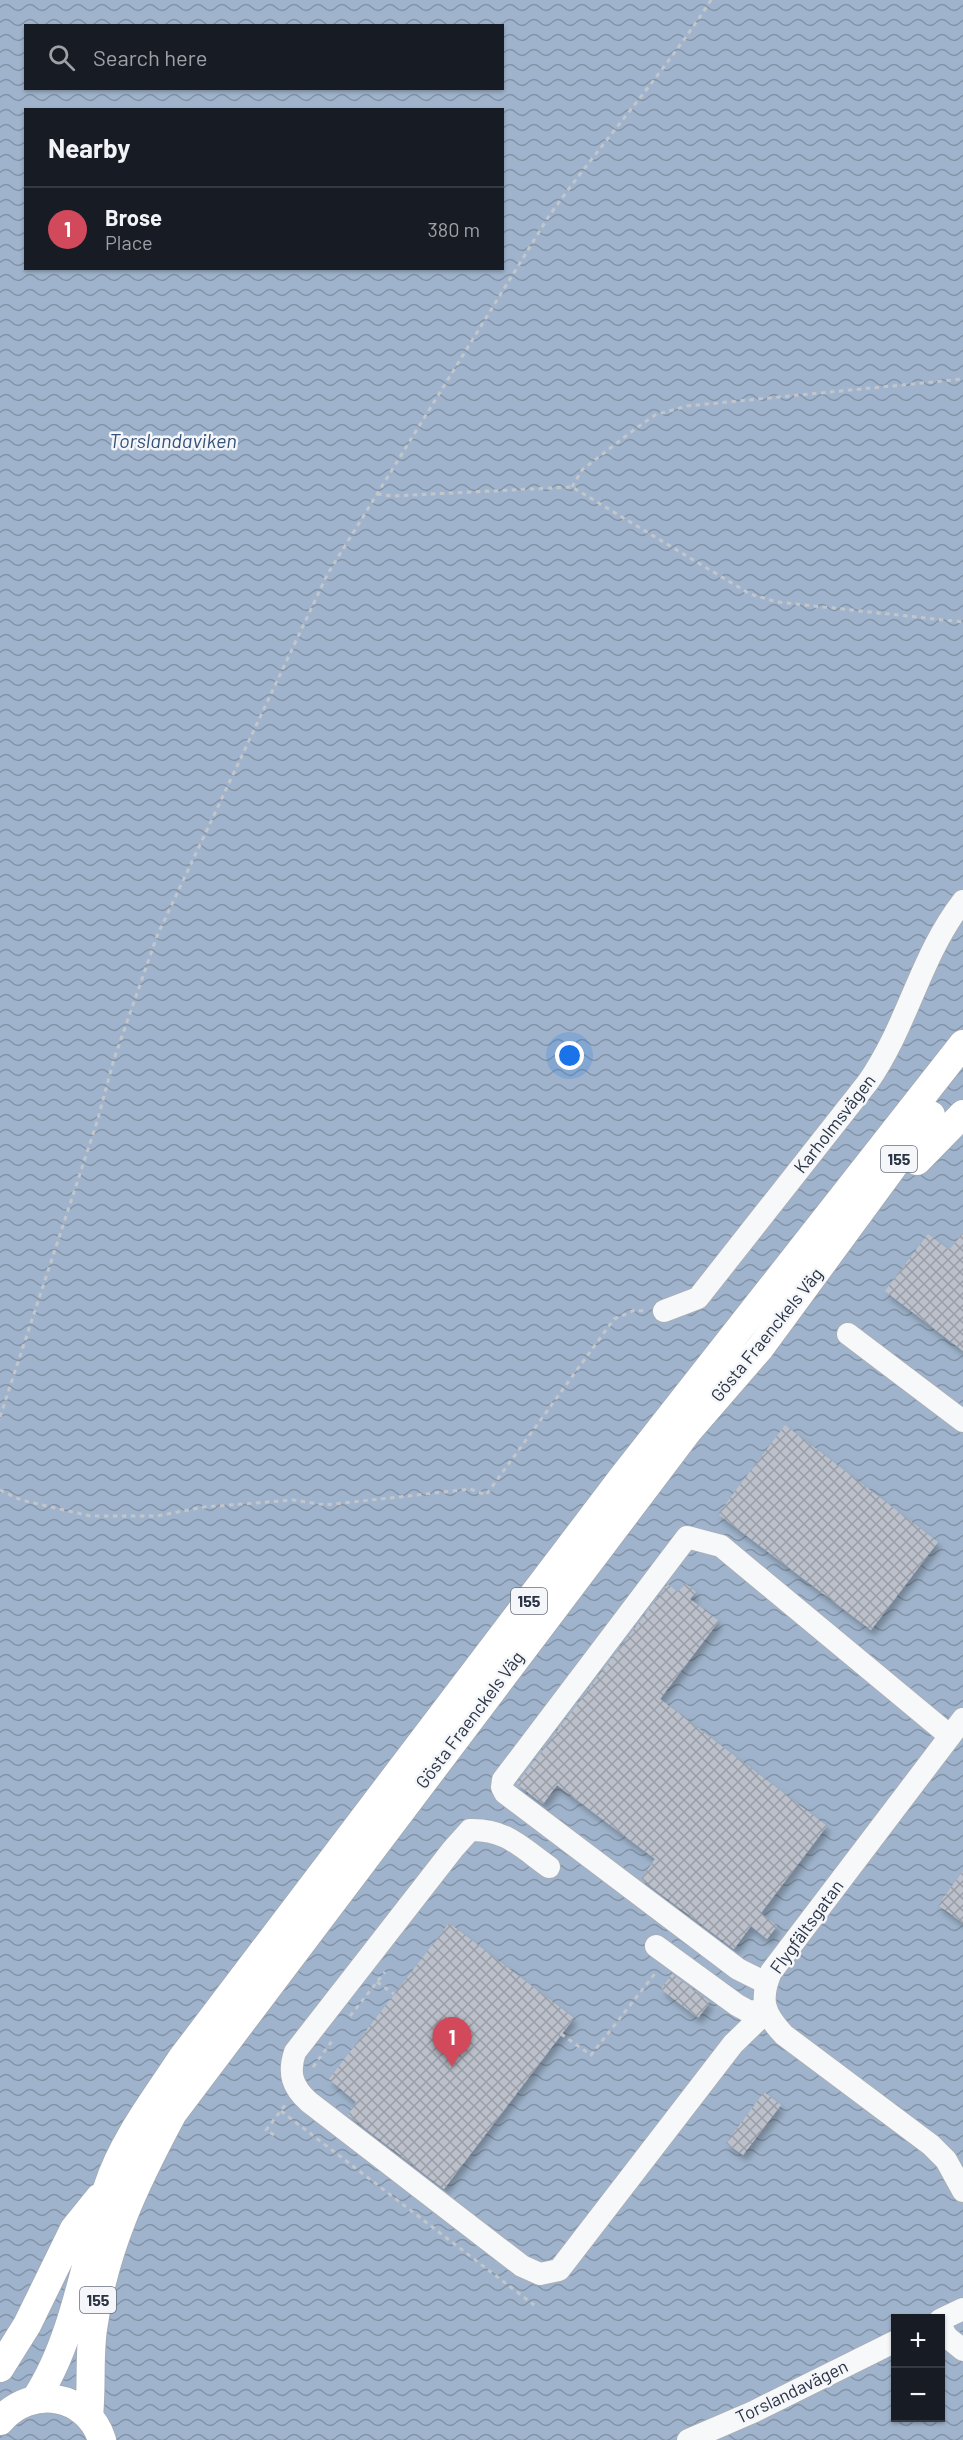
<!DOCTYPE html>
<html lang="en">
<head>
<meta charset="utf-8">
<style>
  :root { --surface:#171b24; --page:#20242c; --text:#f1f3f6; --muted:#9ea1a6; --line:#363941; --accent:#d1495b }
  body { margin:0; font-family:Barlow,sans-serif; background:var(--page); color:var(--text) }
  .controls { position:absolute; right:18px; bottom:18px; display:grid; overflow:hidden; border-radius:0px; box-shadow:0 2px 4px #0004 }
  .controls button { width:54px; height:54px; display:grid; place-items:center; padding:0; border:0; border-bottom:2px solid var(--line); background:var(--surface); color:var(--text); font:30px sans-serif }
  .you { position:absolute; left:570px; top:1056px; width:21px; height:21px; margin:-15px; border:4px solid #fff; border-radius:50%; background:#1a73e8; box-shadow:0 0 0 9px #1a73e833 }
  .badge { display:grid; place-items:center; width:39px; height:39px; border-radius:50%; background:var(--accent); color:#fff; font-size:20px; font-weight:700 }
  .pin { position:absolute; translate:-50% -50px; filter:drop-shadow(0 2px 3px #0008) }
  .pin::after { content:''; position:absolute; top:32px; width:21px; height:18px; background:inherit; clip-path:polygon(0 0,100% 0,50% 100%) }
  .list { margin:0; padding:0; list-style:none }
  h2 { display:flex; justify-content:space-between; align-items:center; height:78px; margin:0; padding:0 24px; font-size:26px }
  h2 small { font-size:20px; font-weight:400; color:var(--muted) }
  .list li { display:grid; grid-template-columns:39px 1fr auto; gap:18px; align-items:center; box-sizing:border-box; height:84px; padding:0 24px; border-top:2px solid var(--line) }
  .list b { display:block; font-size:22px; white-space:nowrap }
  .list p { margin:0; font-size:20px; white-space:nowrap; color:var(--muted) }
  .list em { font-size:20px; font-style:normal; color:var(--muted) }
  .icon { flex:none; width:33px; height:33px; fill:none; stroke:currentColor; stroke-width:2; stroke-linecap:round; stroke-linejoin:round }
  .map { position:relative; flex:none; width:963px; height:2440px; overflow:hidden }
  .search { position:absolute; background:var(--surface); box-shadow:0 2px 4px #0004; left:24px; top:24px; width:480px; height:66px; display:flex; align-items:center; gap:15px; box-sizing:border-box; padding:0 21px; border-radius:0px; color:var(--muted); font-size:22px }
  .panel { position:absolute; background:var(--surface); box-shadow:0 2px 4px #0004; left:24px; top:108px; width:480px; height:162px; border-radius:0px }
  .map>svg:first-child { display:block }
  .water { fill:url(#water-waves); fill-rule:evenodd }
  .building { fill:url(#building-cross-hatch); filter:url(#shadow) }
  .lines { fill:none; stroke-linecap:round; stroke-linejoin:round }
  .minor-casing { stroke:#a9aeb7; stroke-width:24 }
  .major-casing { stroke:#a3abb8; stroke-width:30 }
  .path { stroke:#c2c5cb; stroke-width:3; stroke-dasharray:4.5 4.5; stroke-linecap:butt }
  .minor { stroke:#f7f8fa; stroke-width:22 }
  .major { stroke:#fff; stroke-width:28 }
  .labels { text-anchor:middle; stroke-width:5; stroke-linejoin:round; paint-order:stroke }
  .shield { fill:#f4f6f9; stroke:#676e7b; stroke-width:1.5 }
  .shield-label { font-size:16px; font-weight:bold; fill:#2b3445 }
  .street-label { font-size:18px; fill:#2b3445; stroke:#f4f6f9 }
  .water-label { font-size:20px; font-style:italic; fill:#34527a; stroke:#f4f6f9 }
</style>
</head>
<body>
<div class="map">
<svg width="963" height="2440" viewBox="0 0 963 2440">
  <defs>
    <pattern id="water-waves" width="16" height="10" patternUnits="userSpaceOnUse" patternTransform="scale(1.5)"><rect width="16" height="10" fill="#9fb4cc"/><path d="M0 5q4-4 8 0t8 0" fill="none" stroke="#8293a7"/></pattern>
    <pattern id="building-cross-hatch" width="8" height="8" patternUnits="userSpaceOnUse" patternTransform="scale(1.5)"><rect width="8" height="8" fill="#bbc0ca"/><path d="M0 0l8 8M0 8l8-8" fill="none" stroke="#989da6"/></pattern>
    <filter id="shadow"><feDropShadow dx="3.5" dy="6" stdDeviation="3" flood-color="#0004"/></filter>
  </defs>
  <rect width="100%" height="100%" fill="#e4e7ec"/>
  <path class="water" d="M0 0H963V2440H0ZM26 26H502V88H26ZM26 110H502V268H26ZM896 2318H940V2418H896Z"/>
  <g class="building">
    <polygon points="963,1233 963,1351 885,1291 928,1234 949,1250"/>
    <polygon points="785,1425 938,1542 871,1630 718,1514"/>
    <polygon points="685,1583 696,1592 690,1599 719,1621 660,1699 827,1826 761,1913 777,1926 767,1939 751,1926 734,1949 641,1879 655,1859 557,1785 543,1804 517,1784 668,1584 678,1592"/>
    <polygon points="963,1871 963,1923 938,1905"/>
    <polygon points="449,1923 574,2018 444,2189 348,2115 356,2102 329,2079"/>
    <polygon points="672,1974 710,2002 698,2018 661,1989"/>
    <polygon points="764,2092 781,2105 743,2155 726,2143"/>
  </g>
  <g class="lines">
    <g class="minor-casing">
      <g id="minor">
        <path d="M664 1311 698 1298 868 1082C908 1025 920 956 963 901"/>
        <polyline points="848,1334 963,1421"/>
        <path d="M963 1719 771 1972C759 2000 764 2014 784 2035L931 2145 946 2160 963 2191"/>
        <path d="M549 1867C521 1847 506 1829 470 1830L453 1849 295 2052C288 2073 292 2087 309 2102L522 2266 540 2274 559 2270 733 2044 766 2012"/>
        <polyline points="656,1946 737,2005 748,2011 766,2012"/>
        <polyline points="766,1983 738,1969 505,1793 502,1787 503,1780 687,1537 721,1546 950,1736"/>
        <polyline points="940,2320 963,2309"/>
        <polyline points="940,2325 947,2337 963,2350"/>
        <polyline points="688,2440 753,2412 896,2341"/>
      </g>
    </g>
    <g class="major-casing">
      <g id="major">
        <polyline points="917,1161 963,1114"/>
        <polyline points="0,2368 27,2325 74,2229 99,2198"/>
        <path d="M36 2398C75 2339 86 2254 108 2186 123 2140 156 2098 182 2058L622 1478 963 1044"/>
        <path d="M89 2416C92 2387 89 2357 93 2329 104 2248 135 2184 173 2113L688 1431 760 1348 931 1115"/>
        <path d="M0 2421C31 2385 87 2393 102 2440"/>
      </g>
    </g>
    <g class="path">
      <polyline points="572,487 582,470 635,429 655,415 687,406 963,379"/>
      <polyline points="377,494 392,496 572,487 750,594 777,602 963,622"/>
      <path d="M0 1417 97 1122 114 1059 157 936 327 575 549 216C601 143 662 76 711 0"/>
      <polyline points="0,1490 21,1500 90,1516 157,1516 204,1507 293,1500 326,1505 470,1489 486,1495 614,1319 635,1310 644,1311"/>
      <polyline points="377,1982 394,1994"/>
      <polyline points="350,2016 385,1972"/>
      <polyline points="561,2034 591,2055 657,1971"/>
      <polyline points="313,2067 332,2041"/>
      <polyline points="281,2111 534,2305"/>
      <polyline points="274,2135 266,2130 286,2104"/>
    </g>
    <use href="#minor" class="minor"/>
    <use href="#major" class="major"/>
  </g>
  <g class="labels">
    <g class="shield">
      <rect x="881" y="1146" width="36" height="26" rx="4.5"/>
      <rect x="511" y="1588" width="36" height="26" rx="4.5"/>
      <rect x="80" y="2287" width="36" height="26" rx="4.5"/>
    </g>
    <g class="shield-label">
      <text x="899" y="1165">155</text>
      <text x="529" y="1607">155</text>
      <text x="98" y="2306">155</text>
    </g>
    <g class="street-label">
      <text transform="translate(835 1124) rotate(-52)" y="6">Karholmsvägen</text>
      <text transform="translate(767 1335) rotate(-51)" y="6">Gösta Fraenckels Väg</text>
      <text transform="translate(470 1720) rotate(-53)" y="6">Gösta Fraenckels Väg</text>
      <text transform="translate(807 1927) rotate(-54)" y="6">Flygfältsgatan</text>
      <text transform="translate(792 2392) rotate(-26)" y="6">Torslandavägen</text>
    </g>
    <g class="water-label">
      <text x="173" y="448">Torslandaviken</text>
    </g>
  </g>
</svg>
<div class="controls">
<button>+</button>
<button>−</button>
</div>
<div class="you"></div>
<div class="pin badge" style="left:452px;top:2067px">1</div>
<div class="search"><svg class="icon" aria-label="search" viewBox="0 0 24 24"><circle cx="10" cy="10" r="6"/><path d="M15 15l6 6"/></svg>Search here</div>
<section class="panel">
<h2>Nearby<small></small></h2>
<ul class="list">
<li><span class="badge">1</span><div><b>Brose</b><p>Place</p></div><em>380 m</em></li>
</ul>
</section>
</div>
</body>
</html>
